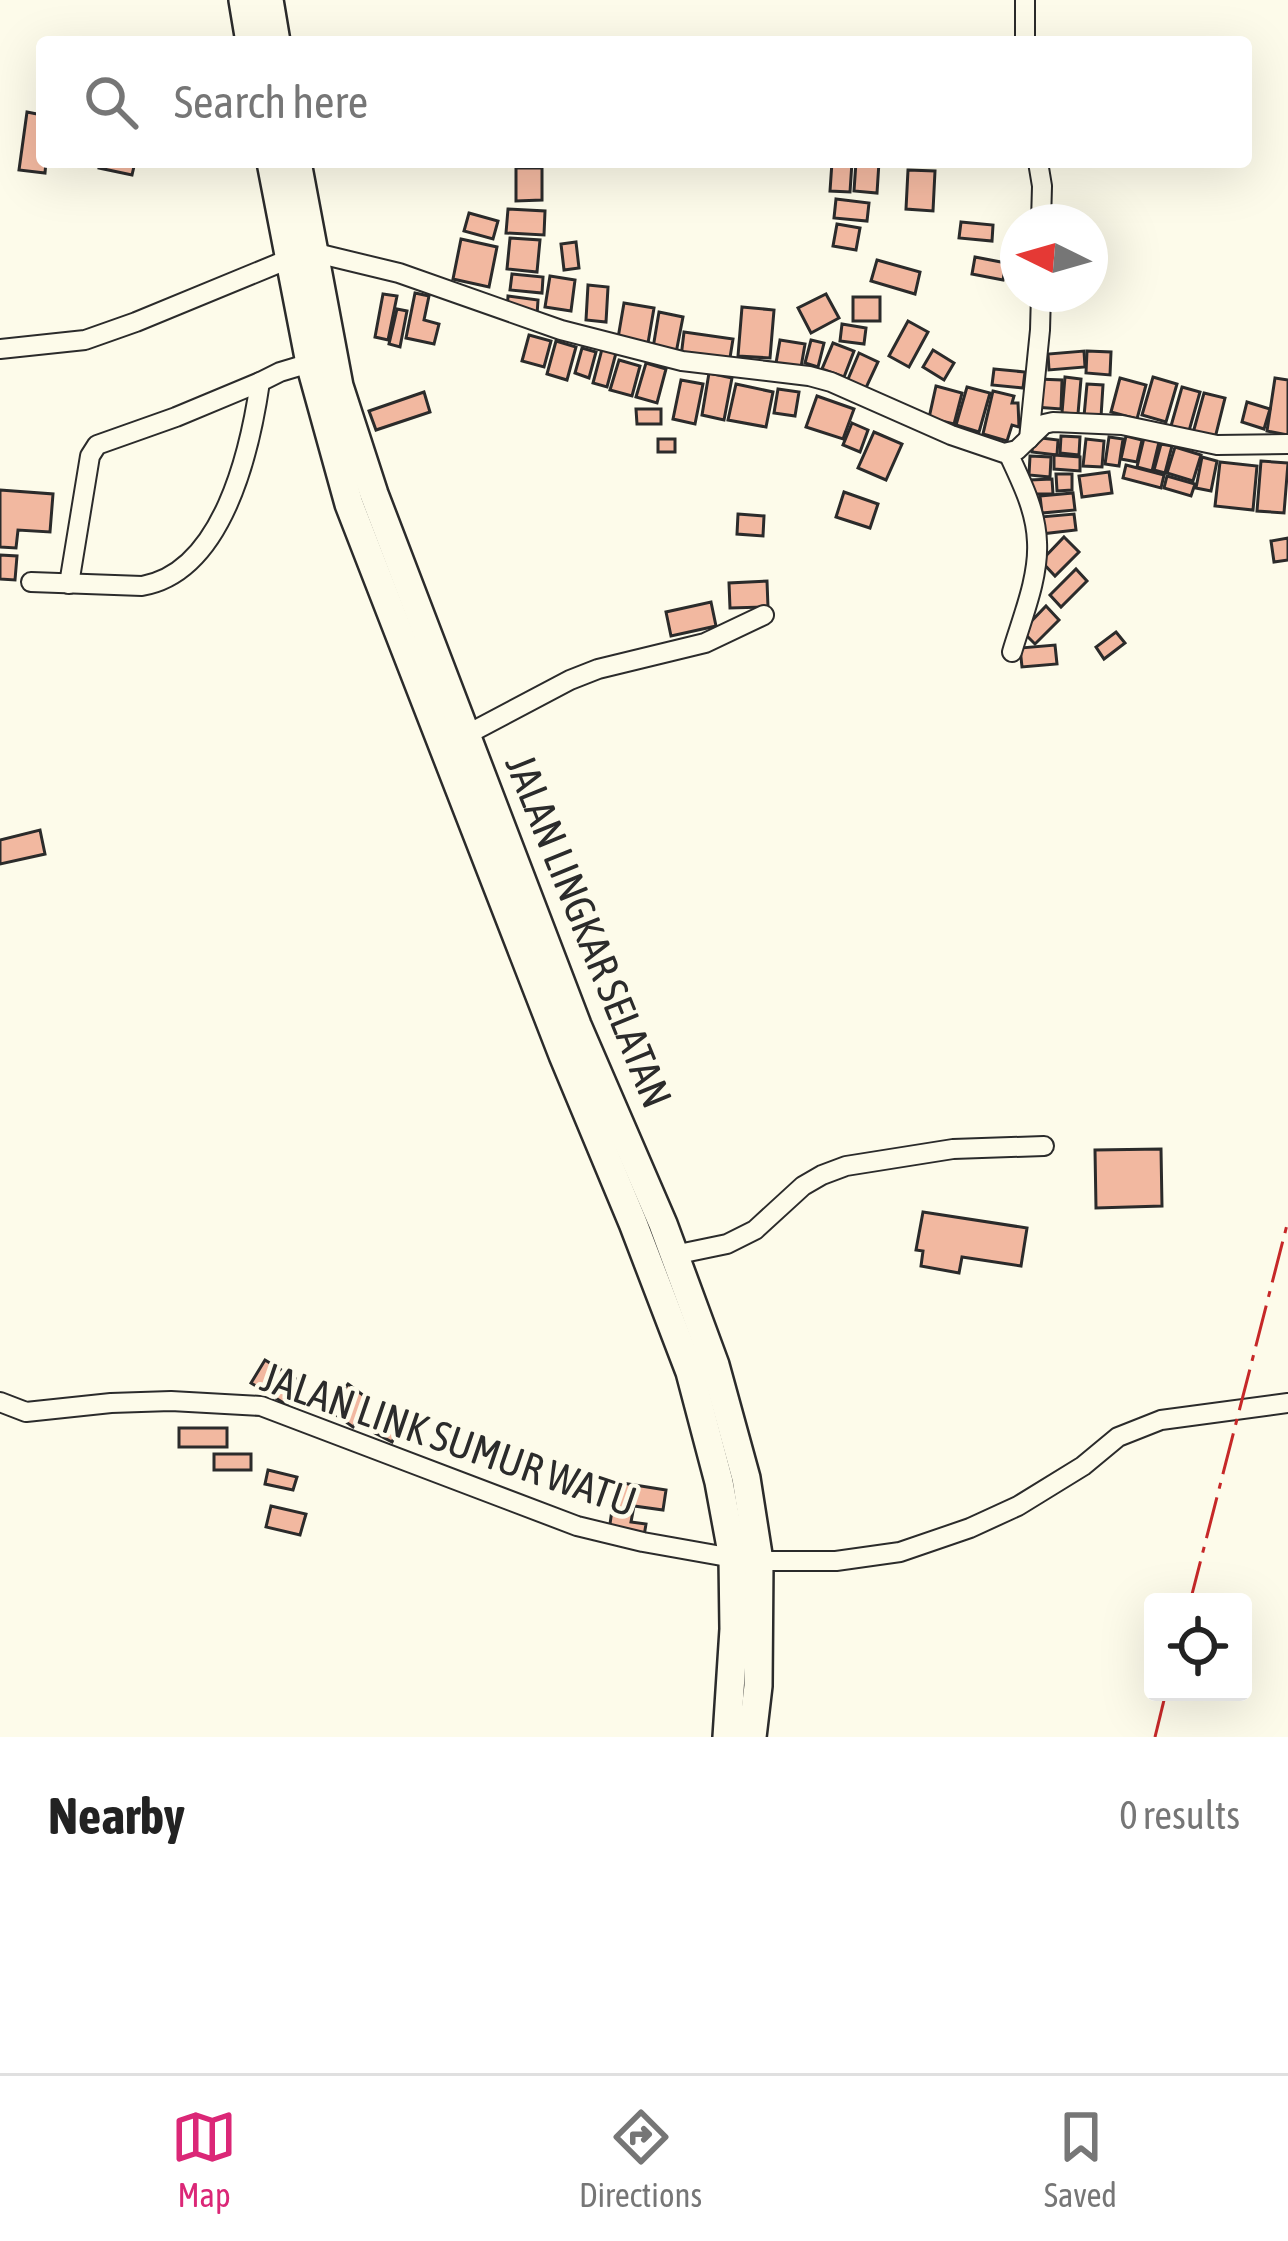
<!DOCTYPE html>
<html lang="en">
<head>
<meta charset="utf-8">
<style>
  :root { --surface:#fff; --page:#f2f2f2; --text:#222; --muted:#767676; --line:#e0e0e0; --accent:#db2777 }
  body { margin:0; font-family:"Asap Condensed",sans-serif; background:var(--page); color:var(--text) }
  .controls { position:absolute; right:36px; bottom:36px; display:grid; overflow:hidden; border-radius:12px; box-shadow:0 12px 48px #0002 }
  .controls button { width:108px; height:108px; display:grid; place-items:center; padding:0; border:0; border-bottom:3px solid var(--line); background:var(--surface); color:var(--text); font:60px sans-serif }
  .compass { position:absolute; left:1000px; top:204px; width:108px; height:108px; border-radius:50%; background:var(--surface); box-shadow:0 12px 48px #0002; rotate:275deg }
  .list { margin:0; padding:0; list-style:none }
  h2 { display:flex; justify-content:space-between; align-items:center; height:156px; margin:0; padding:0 48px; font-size:51px }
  h2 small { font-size:39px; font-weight:400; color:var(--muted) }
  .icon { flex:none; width:66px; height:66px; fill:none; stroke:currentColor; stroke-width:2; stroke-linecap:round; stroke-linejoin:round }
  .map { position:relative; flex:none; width:1288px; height:1737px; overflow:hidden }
  .search { position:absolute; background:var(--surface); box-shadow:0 12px 48px #0002; left:36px; right:36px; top:36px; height:132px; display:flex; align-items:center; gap:30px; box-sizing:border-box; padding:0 42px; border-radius:12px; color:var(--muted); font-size:45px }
  .sheet { height:336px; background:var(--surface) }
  nav { display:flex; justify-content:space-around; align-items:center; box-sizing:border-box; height:168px; border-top:3px solid var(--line); background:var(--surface); font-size:33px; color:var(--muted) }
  nav a { display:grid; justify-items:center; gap:6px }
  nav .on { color:var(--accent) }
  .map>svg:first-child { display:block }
  .building { fill:#f2b8a0; stroke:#2b2b2b; stroke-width:3 }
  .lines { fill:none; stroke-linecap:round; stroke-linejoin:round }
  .minor-casing { stroke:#2b2b2b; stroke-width:22 }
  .highway-casing { stroke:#2b2b2b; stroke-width:32 }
  .minor { stroke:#fdfbea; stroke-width:18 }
  .highway { stroke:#fdfbea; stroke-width:27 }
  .power { stroke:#c62828; stroke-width:3; stroke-dasharray:42 9 6 9; stroke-linecap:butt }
  .labels { text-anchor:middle; stroke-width:9; stroke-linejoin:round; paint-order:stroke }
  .street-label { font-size:42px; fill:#2b2b2b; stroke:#fdfbea }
</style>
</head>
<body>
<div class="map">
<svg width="1288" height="1737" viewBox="0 0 1288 1737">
  <rect width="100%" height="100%" fill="#fdfbea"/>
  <g class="building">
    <polygon points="27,112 42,115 42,162 46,162 45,173 19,170"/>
    <polygon points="100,162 135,162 132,175 99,168"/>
    <polygon points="832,162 852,162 850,192 830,191"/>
    <polygon points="856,162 879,162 877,193 854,191"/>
    <polygon points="516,168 542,168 542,200 516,201"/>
    <polygon points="908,170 935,171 933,211 906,209"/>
    <polygon points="836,199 869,203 867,221 834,218"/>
    <polygon points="508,209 545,211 544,235 506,233"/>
    <polygon points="469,213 498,221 493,239 464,231"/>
    <polygon points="961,222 993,225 992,241 959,238"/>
    <polygon points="837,224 860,228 856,250 833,246"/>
    <polygon points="510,238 540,240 537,272 507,269"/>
    <polygon points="461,239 497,247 489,287 453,279"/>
    <polygon points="576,242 579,268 564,270 561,244"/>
    <polygon points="975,257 1006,263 1003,280 972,274"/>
    <polygon points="877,260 920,272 915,294 871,281"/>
    <polygon points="512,274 543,277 542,293 510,290"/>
    <polygon points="550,276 575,280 571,311 545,307"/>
    <polygon points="588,285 608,287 606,322 586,320"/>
    <polygon points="415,293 429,296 424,320 439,324 434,344 406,338"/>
    <polygon points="383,294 397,296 388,340 375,337"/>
    <polygon points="826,294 839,318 811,333 798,308"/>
    <polygon points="508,296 538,300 537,315 507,312"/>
    <rect x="853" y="297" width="27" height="24"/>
    <polygon points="624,303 654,308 648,343 618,338"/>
    <polygon points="742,307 774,310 770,358 738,356"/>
    <polygon points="397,309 407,311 400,347 389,344"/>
    <polygon points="659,312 683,317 676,353 653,348"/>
    <polygon points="908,321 928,332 909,367 889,356"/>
    <polygon points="842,324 866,328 864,344 840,341"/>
    <polygon points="684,332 733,339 729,364 681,357"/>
    <polygon points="529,335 551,341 544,367 522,361"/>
    <polygon points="780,340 805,344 800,373 775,369"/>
    <polygon points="811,340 824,343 818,367 805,363"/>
    <polygon points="556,341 576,347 567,380 547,374"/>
    <polygon points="833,343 854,351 844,377 822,369"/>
    <polygon points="582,348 596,352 589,378 575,373"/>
    <polygon points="602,349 616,353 607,387 593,383"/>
    <polygon points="933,350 954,363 944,380 923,367"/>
    <polygon points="1084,351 1085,367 1049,370 1048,354"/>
    <polygon points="1087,351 1111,352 1110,375 1086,373"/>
    <polygon points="859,353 878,362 864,392 846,384"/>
    <polygon points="619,360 640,366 632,396 610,390"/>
    <polygon points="646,363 666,369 657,403 636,397"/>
    <polygon points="994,369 1025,372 1023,388 992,385"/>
    <polygon points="709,373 732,378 724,420 702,415"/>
    <polygon points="1065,377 1081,379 1078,414 1062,413"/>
    <polygon points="1153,377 1177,384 1166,422 1142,415"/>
    <polygon points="1120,378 1146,385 1137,419 1111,412"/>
    <polygon points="1275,378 1288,380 1288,435 1267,431"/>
    <polygon points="1037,379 1062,380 1061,409 1035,407"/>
    <polygon points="681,380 703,384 695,424 673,419"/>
    <polygon points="736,384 773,392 766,427 728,420"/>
    <polygon points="1087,384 1103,385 1101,417 1084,416"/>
    <polygon points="936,386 962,393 954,424 929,418"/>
    <polygon points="967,387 990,393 979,432 956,425"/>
    <polygon points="1182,387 1200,392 1189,431 1171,426"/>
    <polygon points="778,389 799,392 795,416 774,413"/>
    <polygon points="993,391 1014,396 1012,403 1018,403 1019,427 1012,425 1007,441 983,434"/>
    <polygon points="424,392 430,412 376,430 369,411"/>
    <polygon points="1204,393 1225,398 1215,438 1193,433"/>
    <polygon points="817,396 854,409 843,439 806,427"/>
    <polygon points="1247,402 1270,409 1264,429 1242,422"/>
    <polygon points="636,409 661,409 661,424 637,424"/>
    <polygon points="852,423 868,430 860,452 843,445"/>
    <polygon points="874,432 902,444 886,480 858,468"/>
    <polygon points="1061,436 1080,437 1079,455 1060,453"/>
    <polygon points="1126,436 1142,440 1137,462 1121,459"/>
    <polygon points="1033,437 1058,440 1057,455 1032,452"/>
    <polygon points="1109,437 1123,439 1119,466 1105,464"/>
    <polygon points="1144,438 1159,442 1152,471 1137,467"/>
    <rect x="658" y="439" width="17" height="13"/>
    <polygon points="1086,439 1104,441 1102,467 1083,466"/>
    <polygon points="1161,444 1172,446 1165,473 1154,470"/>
    <polygon points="1175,447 1201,455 1193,481 1167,473"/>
    <polygon points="1054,455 1080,457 1080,471 1054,469"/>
    <polygon points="1030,456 1051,457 1050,477 1029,475"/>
    <polygon points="1202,457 1217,461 1211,491 1196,488"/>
    <polygon points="1261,461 1288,463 1284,513 1257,511"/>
    <polygon points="1220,462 1257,466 1253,510 1215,506"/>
    <polygon points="1126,465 1164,475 1161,488 1123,478"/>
    <polygon points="1109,472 1112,493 1082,497 1079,476"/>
    <polygon points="1056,474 1072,474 1072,490 1057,491"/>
    <polygon points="1167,476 1195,484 1191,496 1164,488"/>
    <polygon points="1052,479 1053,494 1030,494 1030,480"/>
    <polygon points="0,490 53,494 50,532 18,530 16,548 0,547"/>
    <polygon points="844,492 878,504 870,528 836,517"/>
    <polygon points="1073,493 1075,510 1042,513 1040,496"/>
    <polygon points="738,514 764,516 763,536 737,534"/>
    <polygon points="1074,514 1076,530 1041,534 1040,517"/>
    <polygon points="1064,537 1079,552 1055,576 1041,561"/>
    <polygon points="1288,538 1288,560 1274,562 1271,541"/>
    <polygon points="0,555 17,556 15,580 0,579"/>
    <polygon points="1076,569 1087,581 1061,607 1050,595"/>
    <polygon points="767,581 768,607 730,608 729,583"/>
    <polygon points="711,602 716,626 671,636 666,612"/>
    <polygon points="1046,606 1059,620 1035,644 1022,631"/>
    <polygon points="1116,632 1125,643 1104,659 1096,647"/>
    <polygon points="1055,645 1057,664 1022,667 1020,648"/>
    <polygon points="40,830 45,854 0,864 0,840"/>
    <polygon points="1161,1149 1162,1206 1096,1208 1095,1150"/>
    <polygon points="923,1212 1027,1228 1021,1266 962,1257 959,1273 921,1266 923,1251 916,1250"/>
    <polygon points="265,1360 301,1382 287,1405 251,1383"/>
    <polygon points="348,1384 371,1401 353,1427 329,1410"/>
    <polygon points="386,1409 404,1418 392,1442 375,1433"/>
    <rect x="179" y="1428" width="48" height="19"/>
    <rect x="214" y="1454" width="37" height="16"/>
    <polygon points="268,1470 297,1477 293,1490 265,1484"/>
    <polygon points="616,1482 666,1490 663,1510 634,1506 631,1522 646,1524 644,1536 609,1531"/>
    <polygon points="271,1506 306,1514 300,1535 266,1527"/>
  </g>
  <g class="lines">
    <g class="minor-casing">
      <g id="minor">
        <polyline points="1025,42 1025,0"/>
        <polyline points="1038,162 1042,186 1041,222"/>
        <polyline points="312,252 399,273 561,330 682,361 809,376 831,382 951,435 1004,453 1017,450 1044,424 1053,422 1122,425 1217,445 1288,444"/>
        <polyline points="0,349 85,340 136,322 289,259"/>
        <polyline points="1029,439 1040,330 1041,294"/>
        <path d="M1008 453C1021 481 1036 510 1037 542 1039 578 1022 618 1012 652"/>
        <path d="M31 582 142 586C223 572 250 451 260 382L280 372 310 363"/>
        <polyline points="69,584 90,456 97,445 176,417 260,382"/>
        <polyline points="466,735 570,680 598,669 705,643 764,615"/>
        <polyline points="674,1255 727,1244 755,1230 803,1186 822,1175 846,1166 953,1149 1044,1146"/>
        <polyline points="0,1402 26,1412 111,1403 171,1401 261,1406 577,1526 643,1542 733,1558"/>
        <polyline points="759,1561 836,1561 900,1552 970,1528 1018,1506 1083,1466 1118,1437 1161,1420 1288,1403"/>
      </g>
    </g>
    <g class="highway-casing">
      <g id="highway">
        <polyline points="243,0 250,42"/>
        <polyline points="269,0 276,42"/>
        <polyline points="271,162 310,363 349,504 563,1055 633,1223 690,1372 719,1482 733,1558 734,1629 727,1737"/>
        <polyline points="297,162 339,386 374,494 577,1025 663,1224 715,1365 746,1478 759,1561 758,1686 752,1737"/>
      </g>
    </g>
    <use href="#minor" class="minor"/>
    <use href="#highway" class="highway"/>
    <g class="power">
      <polyline points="1190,1602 1288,1221"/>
      <polyline points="1155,1737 1166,1692"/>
    </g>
  </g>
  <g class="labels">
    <g class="street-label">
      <text transform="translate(589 931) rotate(68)" y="15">JALAN LINGKAR SELATAN</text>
      <text transform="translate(449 1439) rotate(19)" y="15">JALAN LINK SUMUR WATU</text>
    </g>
  </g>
</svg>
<div class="controls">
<button><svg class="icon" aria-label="locate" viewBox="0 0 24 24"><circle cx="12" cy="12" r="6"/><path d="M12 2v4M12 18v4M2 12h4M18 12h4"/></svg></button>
</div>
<svg class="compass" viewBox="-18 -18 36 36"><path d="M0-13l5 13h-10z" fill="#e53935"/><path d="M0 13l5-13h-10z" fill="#767676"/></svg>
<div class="search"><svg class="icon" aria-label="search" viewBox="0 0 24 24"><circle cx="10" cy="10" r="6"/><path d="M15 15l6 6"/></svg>Search here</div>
</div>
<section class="sheet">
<h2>Nearby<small>0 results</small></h2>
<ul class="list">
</ul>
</section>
<nav>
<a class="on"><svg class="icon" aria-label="map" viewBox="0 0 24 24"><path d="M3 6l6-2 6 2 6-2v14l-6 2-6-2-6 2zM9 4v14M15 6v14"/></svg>Map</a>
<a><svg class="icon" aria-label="directions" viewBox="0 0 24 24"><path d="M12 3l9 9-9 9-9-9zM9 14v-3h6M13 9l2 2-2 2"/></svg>Directions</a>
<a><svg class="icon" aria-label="saved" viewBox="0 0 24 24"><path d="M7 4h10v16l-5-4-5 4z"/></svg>Saved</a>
</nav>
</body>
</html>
